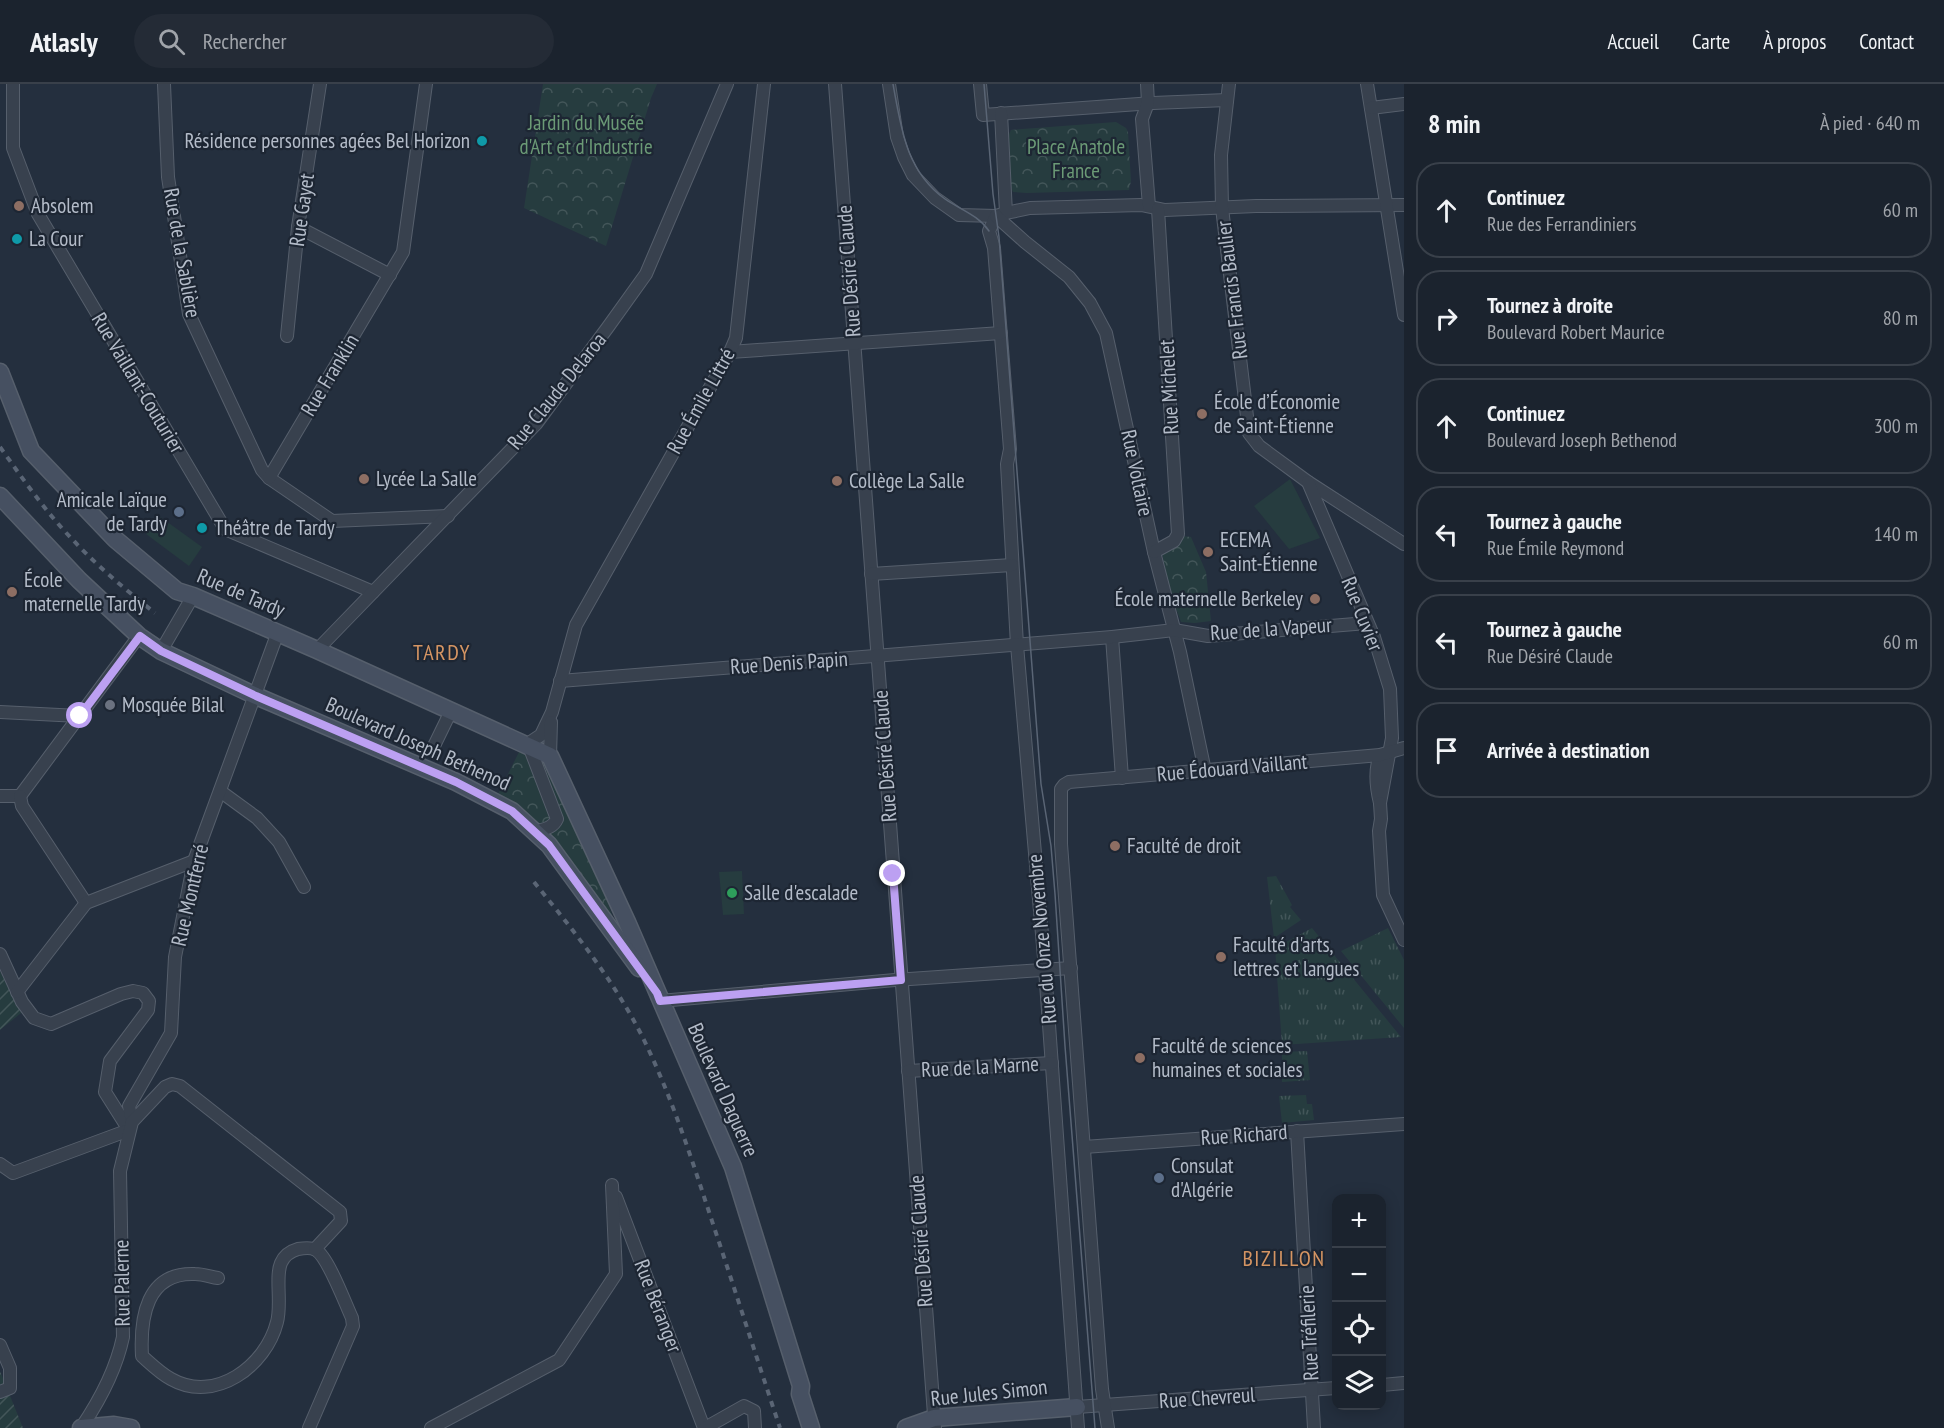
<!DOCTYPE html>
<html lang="fr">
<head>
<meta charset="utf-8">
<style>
  :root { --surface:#1b232e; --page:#242b36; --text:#f1f3f6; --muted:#a0a4aa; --line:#39404a }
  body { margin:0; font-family:"PT Sans Narrow",sans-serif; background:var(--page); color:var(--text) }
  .controls { position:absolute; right:18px; bottom:18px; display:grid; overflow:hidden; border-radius:12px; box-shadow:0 3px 15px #0003 }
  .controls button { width:54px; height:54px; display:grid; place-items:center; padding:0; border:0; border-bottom:2px solid var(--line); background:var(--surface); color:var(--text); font:30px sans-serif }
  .stop { position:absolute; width:18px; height:18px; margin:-14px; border:4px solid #bca0f2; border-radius:50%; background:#fff }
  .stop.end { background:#bca0f2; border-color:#fff; box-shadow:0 2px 6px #0008 }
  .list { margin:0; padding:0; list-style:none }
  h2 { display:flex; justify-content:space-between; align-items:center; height:78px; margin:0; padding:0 24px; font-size:26px }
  h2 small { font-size:20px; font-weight:400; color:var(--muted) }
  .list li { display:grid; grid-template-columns:39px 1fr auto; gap:18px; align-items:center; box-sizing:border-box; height:96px; margin:0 12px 12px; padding:0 12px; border:2px solid var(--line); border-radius:24px }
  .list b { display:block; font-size:22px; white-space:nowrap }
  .list p { margin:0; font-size:20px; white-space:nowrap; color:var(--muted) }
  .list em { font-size:20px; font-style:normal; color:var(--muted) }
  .icon { flex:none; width:33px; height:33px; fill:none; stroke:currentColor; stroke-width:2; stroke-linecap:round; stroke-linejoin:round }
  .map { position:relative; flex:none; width:1404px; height:1344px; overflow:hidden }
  header { display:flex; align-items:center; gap:36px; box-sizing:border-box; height:84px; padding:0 30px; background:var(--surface); border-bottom:2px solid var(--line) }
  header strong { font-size:28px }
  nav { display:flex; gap:33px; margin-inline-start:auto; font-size:21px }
  .search { width:420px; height:54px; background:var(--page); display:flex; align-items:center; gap:15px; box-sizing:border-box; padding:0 21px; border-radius:33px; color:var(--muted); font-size:22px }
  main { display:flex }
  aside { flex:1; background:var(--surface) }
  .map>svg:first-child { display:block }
  .grass { fill:url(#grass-tufts) }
  .park { fill:url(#park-crowns) }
  .garden { fill:url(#garden-furrows) }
  .pitch { fill:#263c3f }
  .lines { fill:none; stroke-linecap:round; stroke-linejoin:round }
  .street-casing { stroke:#565f6c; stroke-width:14 }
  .secondary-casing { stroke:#565f6c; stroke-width:19 }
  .street { stroke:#38414e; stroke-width:12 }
  .secondary { stroke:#465061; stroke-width:16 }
  .tram { stroke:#5a6575; stroke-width:1.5 }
  .rail { stroke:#5a6575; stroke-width:4; stroke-dasharray:6 6; stroke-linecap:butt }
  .route { stroke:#bca0f2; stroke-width:8 }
  .culture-dot { fill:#0f9aa8; stroke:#1d2633; stroke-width:2 }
  .education-dot { fill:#8d6e63; stroke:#1d2633; stroke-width:2 }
  .service-dot { fill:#5c6f8a; stroke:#1d2633; stroke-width:2 }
  .worship-dot { fill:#6b7280; stroke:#1d2633; stroke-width:2 }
  .leisure-dot { fill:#2e9e5b; stroke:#1d2633; stroke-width:2 }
  .labels { text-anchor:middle; stroke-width:4.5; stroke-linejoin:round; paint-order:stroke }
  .park-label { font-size:21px; fill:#6b9a76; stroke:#1d2633 }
  .poi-label { font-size:21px; fill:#b4bcc9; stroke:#1d2633; text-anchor:start }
  .street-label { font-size:21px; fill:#b4bcc9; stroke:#1d2633 }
  .neighbourhood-label { font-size:22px; letter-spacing:1.5px; fill:#d59563; stroke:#1d2633 }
</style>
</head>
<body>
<header>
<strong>Atlasly</strong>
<div class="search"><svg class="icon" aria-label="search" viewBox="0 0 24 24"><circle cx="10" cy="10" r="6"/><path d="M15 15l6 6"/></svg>Rechercher</div>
<nav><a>Accueil</a><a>Carte</a><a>À propos</a><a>Contact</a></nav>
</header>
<main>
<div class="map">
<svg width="1404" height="1344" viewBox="0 0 1404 1344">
  <defs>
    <pattern id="grass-tufts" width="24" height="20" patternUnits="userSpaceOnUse" patternTransform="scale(1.5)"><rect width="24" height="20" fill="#263c3f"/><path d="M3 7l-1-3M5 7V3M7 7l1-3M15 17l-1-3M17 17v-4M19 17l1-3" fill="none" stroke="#435659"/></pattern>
    <pattern id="park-crowns" width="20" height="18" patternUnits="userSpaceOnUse" patternTransform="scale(1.5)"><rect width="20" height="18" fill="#263c3f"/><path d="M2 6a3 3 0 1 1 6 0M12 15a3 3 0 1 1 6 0" fill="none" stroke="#435659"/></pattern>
    <pattern id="garden-furrows" width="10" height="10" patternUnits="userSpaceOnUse" patternTransform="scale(1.5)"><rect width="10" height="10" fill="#263c3f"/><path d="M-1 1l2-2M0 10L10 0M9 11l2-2" fill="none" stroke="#435659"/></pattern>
  </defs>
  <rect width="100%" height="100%" fill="#242f3e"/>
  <g class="grass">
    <polygon points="1276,792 1292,821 1290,823 1301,836 1274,854 1267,793"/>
    <polygon points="1312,844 1401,953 1282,961 1275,864"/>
    <polygon points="1388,844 1404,876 1404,944 1341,867"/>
    <polygon points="1307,967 1310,996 1282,998 1282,968"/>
    <polygon points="1306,1011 1307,1020 1312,1020 1314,1036 1282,1039 1279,1012"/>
  </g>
  <g class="park">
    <polygon points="543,0 657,0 651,14 606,162 524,124"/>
    <polygon points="1116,38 1126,44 1128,48 1131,97 1129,106 1027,109 1013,108 1011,104 1007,54 1011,46"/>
    <polygon points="1182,452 1191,453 1206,488 1211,537 1195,539 1181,538 1170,508 1162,469 1175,464"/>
    <polygon points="519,668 545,677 546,686 597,790 614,836 583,792 537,738 519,723 498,710"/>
  </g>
  <g class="garden">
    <polygon points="0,887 21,929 0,946"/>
    <polygon points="0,1287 23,1344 0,1344"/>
  </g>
  <g class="pitch">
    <polygon points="1290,395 1320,454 1289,465 1254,422"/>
    <polygon points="159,432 202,463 189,482 146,450"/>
    <polygon points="742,787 744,830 723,831 719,788"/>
  </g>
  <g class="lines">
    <g class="street-casing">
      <g id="street">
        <polyline points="13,0 13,64 38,130 225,445 373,508"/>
        <polyline points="164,0 168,93 189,230 262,386 269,394 332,437 448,432"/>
        <polyline points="835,0 935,1344"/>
        <polyline points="889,0 897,53 904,73 913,91 935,114 959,131 996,132 1006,129 1030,124 1141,121 1165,126 1256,122 1404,121"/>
        <polyline points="980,0 983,31 1153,19 1227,16"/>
        <polyline points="1147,0 1148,19 1142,35 1149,122"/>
        <polyline points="1229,0 1221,71 1222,124 1249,349 1259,362 1308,398 1404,460"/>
        <polyline points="1367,0 1404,231"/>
        <polyline points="1371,24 1404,20"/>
        <polyline points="1001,29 1006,129"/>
        <polyline points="996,132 989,147 994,164 1010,365 1007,380 1017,561 1045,885 1078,1344"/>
        <polyline points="996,132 1025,158 1069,193 1090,219 1106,249 1154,468 1180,568 1205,687"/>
        <polyline points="298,143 390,191"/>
        <polyline points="287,252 298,143 320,0"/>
        <polyline points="730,268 1001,249"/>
        <polyline points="269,394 403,168 426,0"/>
        <path d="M1308 398 1374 553 1390 605 1392 654 1380 719C1376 703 1374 687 1380 671"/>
        <polyline points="1154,468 1174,457 1178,450 1158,125"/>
        <polyline points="871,490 1012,481"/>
        <polyline points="1112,553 1122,694"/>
        <polyline points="317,566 536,340 608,243 646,190 727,0"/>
        <polyline points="161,567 193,512"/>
        <polyline points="560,597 1112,553 1174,546 1208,552 1367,539"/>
        <polyline points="0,628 79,632"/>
        <polyline points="526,661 541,651 552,628 576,541 730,268 736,254 764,0"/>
        <path d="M529 662 557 735C553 744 544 745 535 748"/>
        <polyline points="433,664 451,627"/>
        <polyline points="550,672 551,638"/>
        <polyline points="220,707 257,734 279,758 304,803"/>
        <polyline points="0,712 20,712"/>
        <polyline points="20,712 139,552"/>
        <polyline points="20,712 22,722 86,819"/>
        <polyline points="1380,719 1381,735 1379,747 1383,811 1404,856"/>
        <polyline points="0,870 22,918 34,934 51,940 121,910 133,907 143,909 149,917 148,926 110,977 105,1008 129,1046"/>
        <polyline points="17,908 86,819 194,777"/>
        <polyline points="660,917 895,896 1071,884"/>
        <polyline points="908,987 1052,979"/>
        <polyline points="132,1038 129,1022 171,949 175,873 194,777 278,548"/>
        <polyline points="1297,1047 1314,1344"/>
        <polyline points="1084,1063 1404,1040"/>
        <polyline points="0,1080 13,1089 129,1046"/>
        <polyline points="616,1113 704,1344"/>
        <path d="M218 1194C211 1193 203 1190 195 1190 146 1188 140 1234 142 1272 151 1280 160 1289 171 1295 215 1320 266 1282 277 1238 282 1220 275 1193 281 1179 284 1172 291 1167 298 1165 304 1164 311 1163 316 1166 328 1173 345 1219 352 1234L353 1242 309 1344"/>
        <polyline points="0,1261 10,1284 10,1304 0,1308"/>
        <polyline points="1382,1301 1404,1299"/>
        <polyline points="1077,1323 1336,1304"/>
        <path d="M81 1344C100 1316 116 1286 123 1253L120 1087 132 1038 165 1003 172 1000 180 1002 340 1128 341 1137 315 1165"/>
        <polyline points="431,1344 559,1276 616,1190 612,1101"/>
        <polyline points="705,1344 744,1322 754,1327 755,1344"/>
        <polyline points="1108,1344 1102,1305 1061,760 1061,705 1064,701 1069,698 1380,671 1404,664"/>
      </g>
    </g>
    <g class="secondary-casing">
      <g id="secondary">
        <polyline points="0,288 31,367 115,455 177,507 193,512 317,566 550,672 627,838 733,1083 801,1302 800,1310 811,1344"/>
        <polyline points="0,412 79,496 139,552 161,567 256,612 456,698 512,727 549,761 639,884"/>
        <polyline points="81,1344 114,1341 131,1344"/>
        <polyline points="906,1344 934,1334 1077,1323"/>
      </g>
    </g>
    <use href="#street" class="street"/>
    <use href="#secondary" class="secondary"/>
    <g class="tram">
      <path d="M893 0C901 44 906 87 945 115 961 126 978 131 989 147"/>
      <polyline points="984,0 993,110 999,153 1041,700 1051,762 1055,810 1065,962 1095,1344"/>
    </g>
    <g class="rail">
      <path d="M0 363C23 395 45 427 72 455 97 482 126 506 155 529"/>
      <path d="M534 798C573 846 612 894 641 950 671 1010 691 1073 712 1137 735 1206 757 1275 780 1344"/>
    </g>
  </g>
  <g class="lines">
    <polyline class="route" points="80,632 140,552 161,567 256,612 456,698 512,727 549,761 657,909 660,917 901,896 893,790"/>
  </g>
  <g class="culture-dot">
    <circle cx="482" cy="57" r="6"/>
    <circle cx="17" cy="155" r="6"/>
    <circle cx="202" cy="444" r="6"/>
  </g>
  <g class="education-dot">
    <circle cx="19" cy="122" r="6"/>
    <circle cx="1202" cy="330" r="6"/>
    <circle cx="364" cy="395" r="6"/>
    <circle cx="837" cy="397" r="6"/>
    <circle cx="1208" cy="468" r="6"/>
    <circle cx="12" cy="508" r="6"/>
    <circle cx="1315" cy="515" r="6"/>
    <circle cx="1115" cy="762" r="6"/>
    <circle cx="1221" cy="873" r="6"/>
    <circle cx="1140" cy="974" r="6"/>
  </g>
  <g class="service-dot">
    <circle cx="179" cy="428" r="6"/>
    <circle cx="1159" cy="1094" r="6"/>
  </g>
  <circle class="worship-dot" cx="110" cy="621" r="6"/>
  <circle class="leisure-dot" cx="732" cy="809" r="6"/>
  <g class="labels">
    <g class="park-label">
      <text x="586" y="46">Jardin du Musée<tspan x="586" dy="24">d'Art et d'Industrie</tspan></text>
      <text x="1076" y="70">Place Anatole<tspan x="1076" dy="24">France</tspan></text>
    </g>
    <g class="poi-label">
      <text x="470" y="64" text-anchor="end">Résidence personnes agées Bel Horizon</text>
      <text x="31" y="129">Absolem</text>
      <text x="29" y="162">La Cour</text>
      <text x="1214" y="325">École d’Économie<tspan x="1214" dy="24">de Saint-Étienne</tspan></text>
      <text x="376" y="402">Lycée La Salle</text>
      <text x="849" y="404">Collège La Salle</text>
      <text x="167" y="423" text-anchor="end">Amicale Laïque<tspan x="167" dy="24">de Tardy</tspan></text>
      <text x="214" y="451">Théâtre de Tardy</text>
      <text x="1220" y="463">ECEMA<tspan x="1220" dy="24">Saint-Étienne</tspan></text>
      <text x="24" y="503">École<tspan x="24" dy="24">maternelle Tardy</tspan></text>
      <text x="1303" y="522" text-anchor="end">École maternelle Berkeley</text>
      <text x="122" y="628">Mosquée Bilal</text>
      <text x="1127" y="769">Faculté de droit</text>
      <text x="744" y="816">Salle d'escalade</text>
      <text x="1233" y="868">Faculté d'arts,<tspan x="1233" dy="24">lettres et langues</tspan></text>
      <text x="1152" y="969">Faculté de sciences<tspan x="1152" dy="24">humaines et sociales</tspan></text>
      <text x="1171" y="1089">Consulat<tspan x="1171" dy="24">d'Algérie</tspan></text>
    </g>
    <g class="street-label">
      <text transform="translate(302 126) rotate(-82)" y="7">Rue Gayet</text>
      <text transform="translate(182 169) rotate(80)" y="7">Rue de la Sablière</text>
      <text transform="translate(849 187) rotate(-94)" y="7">Rue Désiré Claude</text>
      <text transform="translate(1232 206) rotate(-97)" y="7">Rue Francis Baulier</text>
      <text transform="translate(330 291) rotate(-59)" y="7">Rue Franklin</text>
      <text transform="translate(138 299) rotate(59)" y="7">Rue Vaillant-Couturier</text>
      <text transform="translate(1169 303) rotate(-93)" y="7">Rue Michelet</text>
      <text transform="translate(557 307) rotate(-51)" y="7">Rue Claude Delaroa</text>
      <text transform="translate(701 317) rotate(-61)" y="7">Rue Émile Littré</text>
      <text transform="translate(1137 389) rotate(78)" y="7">Rue Voltaire</text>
      <text transform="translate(241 509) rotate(23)" y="7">Rue de Tardy</text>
      <text transform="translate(1362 530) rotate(68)" y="7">Rue Cuvier</text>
      <text transform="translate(1271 545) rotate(-4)" y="7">Rue de la Vapeur</text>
      <text transform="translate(789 579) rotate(-4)" y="7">Rue Denis Papin</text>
      <text transform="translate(418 660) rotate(24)" y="7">Boulevard Joseph Bethenod</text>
      <text transform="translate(885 672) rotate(-94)" y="7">Rue Désiré Claude</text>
      <text transform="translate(1232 684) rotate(-5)" y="7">Rue Édouard Vaillant</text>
      <text transform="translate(190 811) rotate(-77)" y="7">Rue Montferré</text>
      <text transform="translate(1042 855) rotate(-95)" y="7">Rue du Onze Novembre</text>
      <text transform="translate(980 983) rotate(-3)" y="7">Rue de la Marne</text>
      <text transform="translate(723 1006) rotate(66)" y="7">Boulevard Daguerre</text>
      <text transform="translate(1244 1051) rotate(-4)" y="7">Rue Richard</text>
      <text transform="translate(921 1157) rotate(-94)" y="7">Rue Désiré Claude</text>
      <text transform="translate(122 1199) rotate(-91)" y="7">Rue Palerne</text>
      <text transform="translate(658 1222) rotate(69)" y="7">Rue Béranger</text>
      <text transform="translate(1309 1249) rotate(-93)" y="7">Rue Tréfilerie</text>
      <text transform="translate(989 1309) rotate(-6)" y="7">Rue Jules Simon</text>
      <text transform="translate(1207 1314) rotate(-4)" y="7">Rue Chevreul</text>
    </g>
    <g class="neighbourhood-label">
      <text x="442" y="576">TARDY</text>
      <text x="1284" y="1182">BIZILLON</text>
    </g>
  </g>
</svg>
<div class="controls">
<button>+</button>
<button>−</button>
<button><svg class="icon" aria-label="locate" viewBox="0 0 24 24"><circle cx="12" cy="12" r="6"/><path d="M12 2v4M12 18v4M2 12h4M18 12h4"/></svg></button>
<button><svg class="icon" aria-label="layers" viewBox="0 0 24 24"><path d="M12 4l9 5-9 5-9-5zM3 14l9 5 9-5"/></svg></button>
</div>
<div class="stop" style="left:80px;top:632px"></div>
<div class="stop end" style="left:893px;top:790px"></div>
</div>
<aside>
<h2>8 min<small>À pied · 640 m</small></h2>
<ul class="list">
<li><svg class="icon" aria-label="ahead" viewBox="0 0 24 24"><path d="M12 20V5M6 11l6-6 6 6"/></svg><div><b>Continuez</b><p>Rue des Ferrandiniers</p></div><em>60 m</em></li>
<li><svg class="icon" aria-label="right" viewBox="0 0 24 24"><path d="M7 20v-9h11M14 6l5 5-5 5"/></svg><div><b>Tournez à droite</b><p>Boulevard Robert Maurice</p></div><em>80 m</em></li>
<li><svg class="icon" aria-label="ahead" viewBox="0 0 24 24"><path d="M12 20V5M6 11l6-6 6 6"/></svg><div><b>Continuez</b><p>Boulevard Joseph Bethenod</p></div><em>300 m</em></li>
<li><svg class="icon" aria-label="left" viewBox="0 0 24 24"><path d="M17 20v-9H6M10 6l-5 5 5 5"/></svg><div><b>Tournez à gauche</b><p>Rue Émile Reymond</p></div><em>140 m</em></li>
<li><svg class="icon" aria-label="left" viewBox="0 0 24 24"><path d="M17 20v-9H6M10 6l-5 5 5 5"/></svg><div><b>Tournez à gauche</b><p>Rue Désiré Claude</p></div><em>60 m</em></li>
<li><svg class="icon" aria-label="arrive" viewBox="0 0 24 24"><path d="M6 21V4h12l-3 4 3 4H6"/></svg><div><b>Arrivée à destination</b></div></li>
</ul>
</aside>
</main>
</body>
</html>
